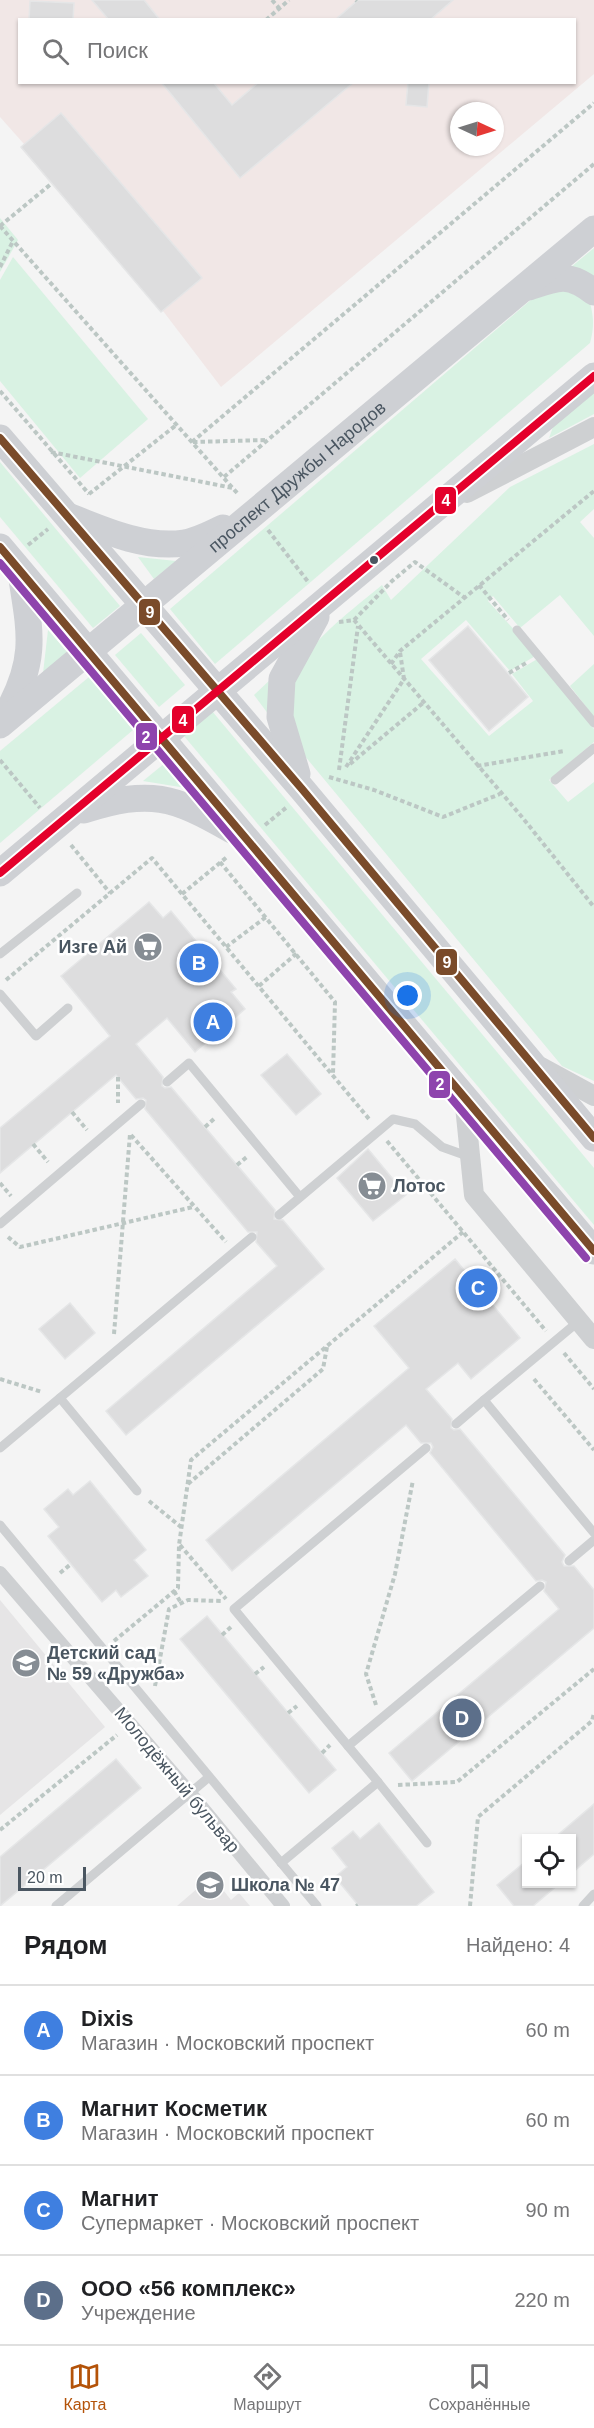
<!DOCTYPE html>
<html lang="ru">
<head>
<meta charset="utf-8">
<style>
  :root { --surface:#fff; --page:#f6f6f6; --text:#202124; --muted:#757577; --line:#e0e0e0; --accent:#b45309 }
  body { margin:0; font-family:Helvetica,sans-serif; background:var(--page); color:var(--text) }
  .controls { position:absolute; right:18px; bottom:18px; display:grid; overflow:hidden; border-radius:0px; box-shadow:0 2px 4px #0004 }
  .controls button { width:54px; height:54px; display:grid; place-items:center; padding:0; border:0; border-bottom:2px solid var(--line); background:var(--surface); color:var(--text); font:30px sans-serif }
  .compass { position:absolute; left:450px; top:102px; width:54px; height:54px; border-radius:50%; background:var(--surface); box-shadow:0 2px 4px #0004; rotate:94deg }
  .scale { position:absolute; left:18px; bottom:15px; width:68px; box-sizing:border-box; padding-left:6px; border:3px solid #4a5661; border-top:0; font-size:16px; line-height:21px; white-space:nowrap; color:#4a5661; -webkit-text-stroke:4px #fff; paint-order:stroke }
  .you { position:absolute; left:408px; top:996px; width:21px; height:21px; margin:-15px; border:4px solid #fff; border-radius:50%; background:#1a73e8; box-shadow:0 0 0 9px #1a73e833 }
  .badge { display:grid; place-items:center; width:39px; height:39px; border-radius:50%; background:var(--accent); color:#fff; font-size:20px; font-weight:700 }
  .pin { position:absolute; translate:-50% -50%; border:3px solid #fff; box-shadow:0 2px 6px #0006 }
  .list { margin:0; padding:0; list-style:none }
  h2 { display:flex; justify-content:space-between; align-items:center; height:78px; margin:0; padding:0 24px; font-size:26px }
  h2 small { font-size:20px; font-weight:400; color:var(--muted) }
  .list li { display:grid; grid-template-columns:39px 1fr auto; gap:18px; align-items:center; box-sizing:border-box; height:90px; padding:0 24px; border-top:2px solid var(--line) }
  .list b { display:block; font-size:22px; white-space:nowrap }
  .list p { margin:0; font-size:20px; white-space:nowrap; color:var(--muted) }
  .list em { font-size:20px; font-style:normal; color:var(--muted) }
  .icon { flex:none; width:33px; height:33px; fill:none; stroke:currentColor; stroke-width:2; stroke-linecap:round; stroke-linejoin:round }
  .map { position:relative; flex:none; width:594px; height:1906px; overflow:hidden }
  .search { position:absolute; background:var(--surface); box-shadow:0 2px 4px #0004; left:18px; right:18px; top:18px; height:66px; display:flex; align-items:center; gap:15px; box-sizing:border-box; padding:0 21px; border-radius:0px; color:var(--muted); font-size:22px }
  .sheet { height:438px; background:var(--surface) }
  nav { display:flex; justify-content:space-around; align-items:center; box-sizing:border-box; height:84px; border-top:2px solid var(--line); background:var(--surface); font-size:16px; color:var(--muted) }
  nav a { display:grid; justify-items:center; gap:3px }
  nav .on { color:var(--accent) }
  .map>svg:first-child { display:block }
  .education { fill:#e6e5e6 }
  .medical { fill:#f1e7e6; fill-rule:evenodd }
  .green { fill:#d9f2e3 }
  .building { fill:#ddddde; stroke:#e5e6e7; stroke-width:1.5 }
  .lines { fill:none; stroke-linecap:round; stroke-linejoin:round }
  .path { stroke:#bcc7c4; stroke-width:4; stroke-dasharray:4.5 3; stroke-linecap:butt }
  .service { stroke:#ced0d2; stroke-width:9 }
  .pedestrian { stroke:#ced0d2; stroke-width:14 }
  .minor { stroke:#ced0d2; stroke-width:20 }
  .secondary { stroke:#ced0d4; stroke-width:27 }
  .bus-1-casing { stroke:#fff; stroke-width:12 }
  .bus-2-casing { stroke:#fff; stroke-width:12 }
  .bus-3-casing { stroke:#fff; stroke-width:12 }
  .bus-1 { stroke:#7a4b2a; stroke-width:8 }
  .bus-2 { stroke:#8e44ad; stroke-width:8 }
  .bus-3 { stroke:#e4002b; stroke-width:8 }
  .bus-dot { fill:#4a5661; stroke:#fff; stroke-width:2 }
  .labels { text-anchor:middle; stroke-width:5; stroke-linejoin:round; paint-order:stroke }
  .street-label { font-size:18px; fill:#4a5661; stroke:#fff }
  .poi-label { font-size:18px; font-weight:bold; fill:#4a5661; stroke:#fff; text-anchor:start }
  .line-badge { stroke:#fff; stroke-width:2 }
  .badge-label { font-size:16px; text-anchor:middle; font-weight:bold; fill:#fff }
</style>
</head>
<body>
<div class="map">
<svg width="594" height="1906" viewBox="0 0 594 1906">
  <rect width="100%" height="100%" fill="#f4f4f4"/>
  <g class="education">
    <polygon points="0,1600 105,1727 0,1815"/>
    <polygon points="212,1876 231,1900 239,1893 250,1906 177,1906"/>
  </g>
  <path class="medical" d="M0 0H594V74L221 387 163 311 161 312 21 148 24 144 0 117ZM20 20H574V82H20ZM459 111H495V147H459Z"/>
  <g class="green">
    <polygon points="0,218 18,240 0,272"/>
    <polygon points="594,248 594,276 571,267"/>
    <polygon points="13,257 148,419 80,478 0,381 0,280"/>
    <path d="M558 286 590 303C594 317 594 329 590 343L215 664 170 609 540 292Z"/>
    <polygon points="594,386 594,414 549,438 557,416"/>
    <path d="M594 444V509L580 522 594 538V636L560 595 520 628 493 596 488 601 537 655 510 671 466 620 421 659 489 736 533 701 512 674 539 658 594 729V742L549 780 568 802 594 782V1081L562 1066 299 749C296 731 290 711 290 693 289 655 355 608 382 585L391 600 510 487Z"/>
    <polygon points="0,462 120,606 93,628 0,517"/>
    <polygon points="138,557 176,561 154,579"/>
    <polygon points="48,630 68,653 43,673"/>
    <polygon points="141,633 185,685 159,707 115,655"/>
    <polygon points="594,664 594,717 570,686"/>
    <polygon points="89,677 133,730 0,843 0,751"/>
    <polygon points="272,678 269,715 254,695"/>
    <polygon points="212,711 594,1168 594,1225 184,736"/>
    <polygon points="165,763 186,788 143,781"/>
  </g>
  <g class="building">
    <polygon points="92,0 144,0 160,20 109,20"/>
    <polygon points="358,0 453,0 430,20 335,20"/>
    <polygon points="30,1 74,3 73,20 29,20"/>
    <polygon points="161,82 213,82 232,105 259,82 354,82 240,178"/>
    <polygon points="408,82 429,82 427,107 406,105"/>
    <polygon points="61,113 202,278 161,312 21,147"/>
    <polygon points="468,626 528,697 489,731 429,660"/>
    <polygon points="149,902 163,918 171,911 236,989 231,992 245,1009 195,1052 167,1018 136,1044 163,1077 162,1086 165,1088 171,1087 275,1210 274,1219 283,1220 324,1269 126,1435 106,1411 277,1266 256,1242 257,1232 248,1232 145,1109 146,1100 143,1098 136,1099 116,1075 0,1173 0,1128 110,1036 61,976"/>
    <polygon points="287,1054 321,1094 296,1115 261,1075"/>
    <polygon points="368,1149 406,1195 373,1221 337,1178"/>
    <polygon points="455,1259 520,1338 471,1379 458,1363 426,1389 452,1419 451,1428 454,1430 460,1429 565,1555 562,1562 564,1566 574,1566 594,1590 594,1628 412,1781 389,1753 559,1609 544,1591 546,1582 542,1580 536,1581 430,1453 433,1447 431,1443 421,1443 406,1425 232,1571 206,1540 409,1368 374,1326"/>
    <polygon points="70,1303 95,1333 65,1359 39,1329"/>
    <polygon points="90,1481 146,1550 134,1560 148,1576 121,1597 116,1590 102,1602 48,1536 59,1527 44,1509 68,1489 73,1495"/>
    <polygon points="207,1616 336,1770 309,1793 180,1639"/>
    <polygon points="116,1759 141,1788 0,1906 0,1857"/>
    <polygon points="594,1804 594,1854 572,1873 572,1839 553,1839"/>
    <polygon points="379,1823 434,1892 416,1906 359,1906 335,1877 347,1867 332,1848 353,1831 360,1839"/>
    <polygon points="526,1861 526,1884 559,1884 533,1906 514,1906 497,1885"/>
  </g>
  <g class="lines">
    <g class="path">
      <polyline points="272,0 279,8"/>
      <polyline points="356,0 357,1"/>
      <polyline points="266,20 289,0"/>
      <polyline points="0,226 238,494"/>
      <polyline points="0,226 51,184"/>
      <polyline points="0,267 13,241"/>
      <polyline points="0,391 89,494"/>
      <polyline points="192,442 594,103"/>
      <polyline points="193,442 266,440"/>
      <polyline points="51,452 233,488"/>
      <polyline points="224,477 594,164"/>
      <polyline points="89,494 175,426"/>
      <polyline points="268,530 309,583"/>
      <polyline points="28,545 48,529"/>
      <polyline points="479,585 508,620"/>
      <polyline points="354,620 392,581 415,562 465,598"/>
      <polyline points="339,622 354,620 522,817 594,907"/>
      <polyline points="391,664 400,651 594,491"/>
      <polyline points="509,673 526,663"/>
      <polyline points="0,760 40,808"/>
      <polyline points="350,764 423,703"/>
      <polyline points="477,766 564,751"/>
      <polyline points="346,767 404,679 400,652"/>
      <polyline points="339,770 358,626"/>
      <polyline points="329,777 374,790 443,817 500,794"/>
      <polyline points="265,825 287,807"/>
      <polyline points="71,845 110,893"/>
      <polyline points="220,862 335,1002 333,1074"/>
      <polyline points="182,894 227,857"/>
      <polyline points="226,947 266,917"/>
      <polyline points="6,980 152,858 369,1119"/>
      <polyline points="259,986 297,953"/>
      <polyline points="118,1077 118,1103"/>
      <polyline points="72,1112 87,1130"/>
      <polyline points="205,1127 216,1117"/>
      <polyline points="131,1135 226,1242"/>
      <polyline points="387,1141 546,1331"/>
      <polyline points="33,1144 48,1162"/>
      <polyline points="237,1165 248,1156"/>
      <polyline points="0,1183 11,1196"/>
      <polyline points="8,1237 20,1247 193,1207"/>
      <polyline points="114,1334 130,1134"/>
      <polyline points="564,1353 594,1389"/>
      <polyline points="0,1379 42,1392"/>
      <polyline points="534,1379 594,1450"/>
      <polyline points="188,1484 323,1369 327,1347"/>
      <polyline points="149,1501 181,1527"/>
      <polyline points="180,1545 226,1599"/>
      <polyline points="60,1573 71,1564"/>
      <polyline points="174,1591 181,1603"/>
      <polyline points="222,1635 231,1627"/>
      <polyline points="114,1641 178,1588 179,1545 191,1460 463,1232"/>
      <polyline points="255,1674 264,1667"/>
      <polyline points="155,1686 169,1609 188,1600 221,1601"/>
      <polyline points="376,1705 366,1674 395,1574 413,1480"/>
      <polyline points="288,1713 297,1706"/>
      <polyline points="322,1753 330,1745"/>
      <polyline points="398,1785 457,1782 594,1669"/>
      <polyline points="0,1830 117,1735"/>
      <polyline points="356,1906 358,1905"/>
      <polyline points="470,1906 478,1817 592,1721 594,1713"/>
    </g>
    <g class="service">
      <polyline points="517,630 594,723"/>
      <polyline points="555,780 594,748"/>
      <polyline points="0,954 77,893"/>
      <polyline points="0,994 36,1036 68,1008"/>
      <polyline points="167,1082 189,1063 300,1197"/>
      <polyline points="279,1215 393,1119 415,1124 442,1147 470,1157"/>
      <polyline points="0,1224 141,1104"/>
      <polyline points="579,1321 484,1400 594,1533"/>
      <polyline points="60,1398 137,1491"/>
      <polyline points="456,1424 484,1400"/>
      <polyline points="0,1448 252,1237"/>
      <polyline points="0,1525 317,1906"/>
      <polyline points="569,1561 594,1540"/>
      <polyline points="348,1746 234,1609 426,1448"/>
      <polyline points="378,1782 348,1746 540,1586"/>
      <polyline points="281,1863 378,1782 427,1843"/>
      <polyline points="56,1906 209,1777"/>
      <polyline points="583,1906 594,1894"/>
    </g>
    <polyline class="pedestrian" points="0,1573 189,1792 283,1906"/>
    <g class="minor">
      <polyline points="467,493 594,427"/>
      <polyline points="541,1067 594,1096"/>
      <polyline points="464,1096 474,1195 594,1339"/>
    </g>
    <g class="secondary">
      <path d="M529 287C558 277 568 272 594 292"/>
      <polyline points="0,438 302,789 594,1138"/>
      <path d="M68 516C103 530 145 549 184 543 198 541 210 534 223 528"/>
      <polyline points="0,547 594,1251"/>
      <path d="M7 713C38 659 30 631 21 573"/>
      <path id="s1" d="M0 725 594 229"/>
      <polyline points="297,774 280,717 282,679 316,617"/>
      <path d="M84 810C150 789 173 796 232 830"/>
      <polyline points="0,873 594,376"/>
    </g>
    <g class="bus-1-casing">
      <g id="bus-1">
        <polyline points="0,438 302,789 594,1138"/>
        <polyline points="0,547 594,1251"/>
      </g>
    </g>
    <g class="bus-2-casing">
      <polyline id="bus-2" points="0,563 586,1258"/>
    </g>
    <g class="bus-3-casing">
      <polyline id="bus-3" points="0,873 594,376"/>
    </g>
    <use href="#bus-1" class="bus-1"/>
    <use href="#bus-2" class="bus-2"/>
    <use href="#bus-3" class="bus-3"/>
  </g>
  <defs>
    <g id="supermarket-disc" transform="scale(1.5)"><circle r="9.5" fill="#868d94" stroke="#fff"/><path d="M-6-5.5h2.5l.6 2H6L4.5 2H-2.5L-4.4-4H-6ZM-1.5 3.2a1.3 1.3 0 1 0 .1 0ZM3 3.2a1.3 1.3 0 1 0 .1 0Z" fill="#fff"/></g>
    <g id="school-disc" transform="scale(1.5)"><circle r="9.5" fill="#868d94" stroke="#fff"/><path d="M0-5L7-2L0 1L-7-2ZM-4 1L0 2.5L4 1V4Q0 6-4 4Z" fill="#fff"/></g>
  </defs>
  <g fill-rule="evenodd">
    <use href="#supermarket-disc" x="148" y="947"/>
    <use href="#supermarket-disc" x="372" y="1186"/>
    <use href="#school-disc" x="26" y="1663"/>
    <use href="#school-disc" x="210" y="1885"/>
  </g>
  <circle class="bus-dot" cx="374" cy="560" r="5"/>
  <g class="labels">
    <g class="street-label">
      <text dy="6" stroke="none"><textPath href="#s1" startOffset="387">проспект Дружбы Народов</textPath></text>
      <text transform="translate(177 1780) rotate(50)" y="6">Молодёжный бульвар</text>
    </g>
    <g class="poi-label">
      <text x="127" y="953" text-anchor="end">Изге Ай</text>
      <text x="393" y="1192">Лотос</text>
      <text x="47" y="1659">Детский сад<tspan x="47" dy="21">№ 59 «Дружба»</tspan></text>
      <text x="231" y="1891">Школа № 47</text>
    </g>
  </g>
  <g class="line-badge">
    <rect x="434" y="486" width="23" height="29" rx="6" fill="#e4002b"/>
    <rect x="138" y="598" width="23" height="28" rx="6" fill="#7a4b2a"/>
    <rect x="171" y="705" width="24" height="29" rx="6" fill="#e4002b"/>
    <rect x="135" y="722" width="23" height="29" rx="6" fill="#8e44ad"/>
    <rect x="435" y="948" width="23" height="28" rx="6" fill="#7a4b2a"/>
    <rect x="428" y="1070" width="23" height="29" rx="6" fill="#8e44ad"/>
  </g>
  <g class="badge-label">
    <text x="446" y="506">4</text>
    <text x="150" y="618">9</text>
    <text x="183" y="726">4</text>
    <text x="146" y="743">2</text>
    <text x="447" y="968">9</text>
    <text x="440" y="1090">2</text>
  </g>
</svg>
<div class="controls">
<button><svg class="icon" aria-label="locate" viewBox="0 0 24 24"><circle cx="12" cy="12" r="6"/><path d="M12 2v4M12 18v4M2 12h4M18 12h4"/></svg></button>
</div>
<svg class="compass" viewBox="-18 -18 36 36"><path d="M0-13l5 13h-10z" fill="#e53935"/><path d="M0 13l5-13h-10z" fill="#757577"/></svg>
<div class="scale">20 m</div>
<div class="you"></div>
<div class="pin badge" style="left:213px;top:1022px;background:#3f7fe0">A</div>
<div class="pin badge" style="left:199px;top:963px;background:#3f7fe0">B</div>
<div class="pin badge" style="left:478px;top:1288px;background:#3f7fe0">C</div>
<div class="pin badge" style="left:462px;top:1718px;background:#5c6f8a">D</div>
<div class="search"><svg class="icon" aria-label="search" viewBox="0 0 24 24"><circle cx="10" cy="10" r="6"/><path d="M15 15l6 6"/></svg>Поиск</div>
</div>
<section class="sheet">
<h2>Рядом<small>Найдено: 4</small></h2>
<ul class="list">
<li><span class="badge" style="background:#3f7fe0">A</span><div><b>Dixis</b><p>Магазин · Московский проспект</p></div><em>60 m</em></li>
<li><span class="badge" style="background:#3f7fe0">B</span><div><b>Магнит Косметик</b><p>Магазин · Московский проспект</p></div><em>60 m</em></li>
<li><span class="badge" style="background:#3f7fe0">C</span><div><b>Магнит</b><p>Супермаркет · Московский проспект</p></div><em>90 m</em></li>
<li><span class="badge" style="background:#5c6f8a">D</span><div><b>ООО «56 комплекс»</b><p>Учреждение</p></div><em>220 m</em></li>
</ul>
</section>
<nav>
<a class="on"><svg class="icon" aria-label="map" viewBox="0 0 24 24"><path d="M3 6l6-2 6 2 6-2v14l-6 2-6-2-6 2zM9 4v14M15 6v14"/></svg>Карта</a>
<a><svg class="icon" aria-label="directions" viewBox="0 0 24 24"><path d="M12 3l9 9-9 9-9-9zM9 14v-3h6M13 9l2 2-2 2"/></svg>Маршрут</a>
<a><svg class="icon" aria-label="saved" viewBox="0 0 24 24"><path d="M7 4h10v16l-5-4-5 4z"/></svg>Сохранённые</a>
</nav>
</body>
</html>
